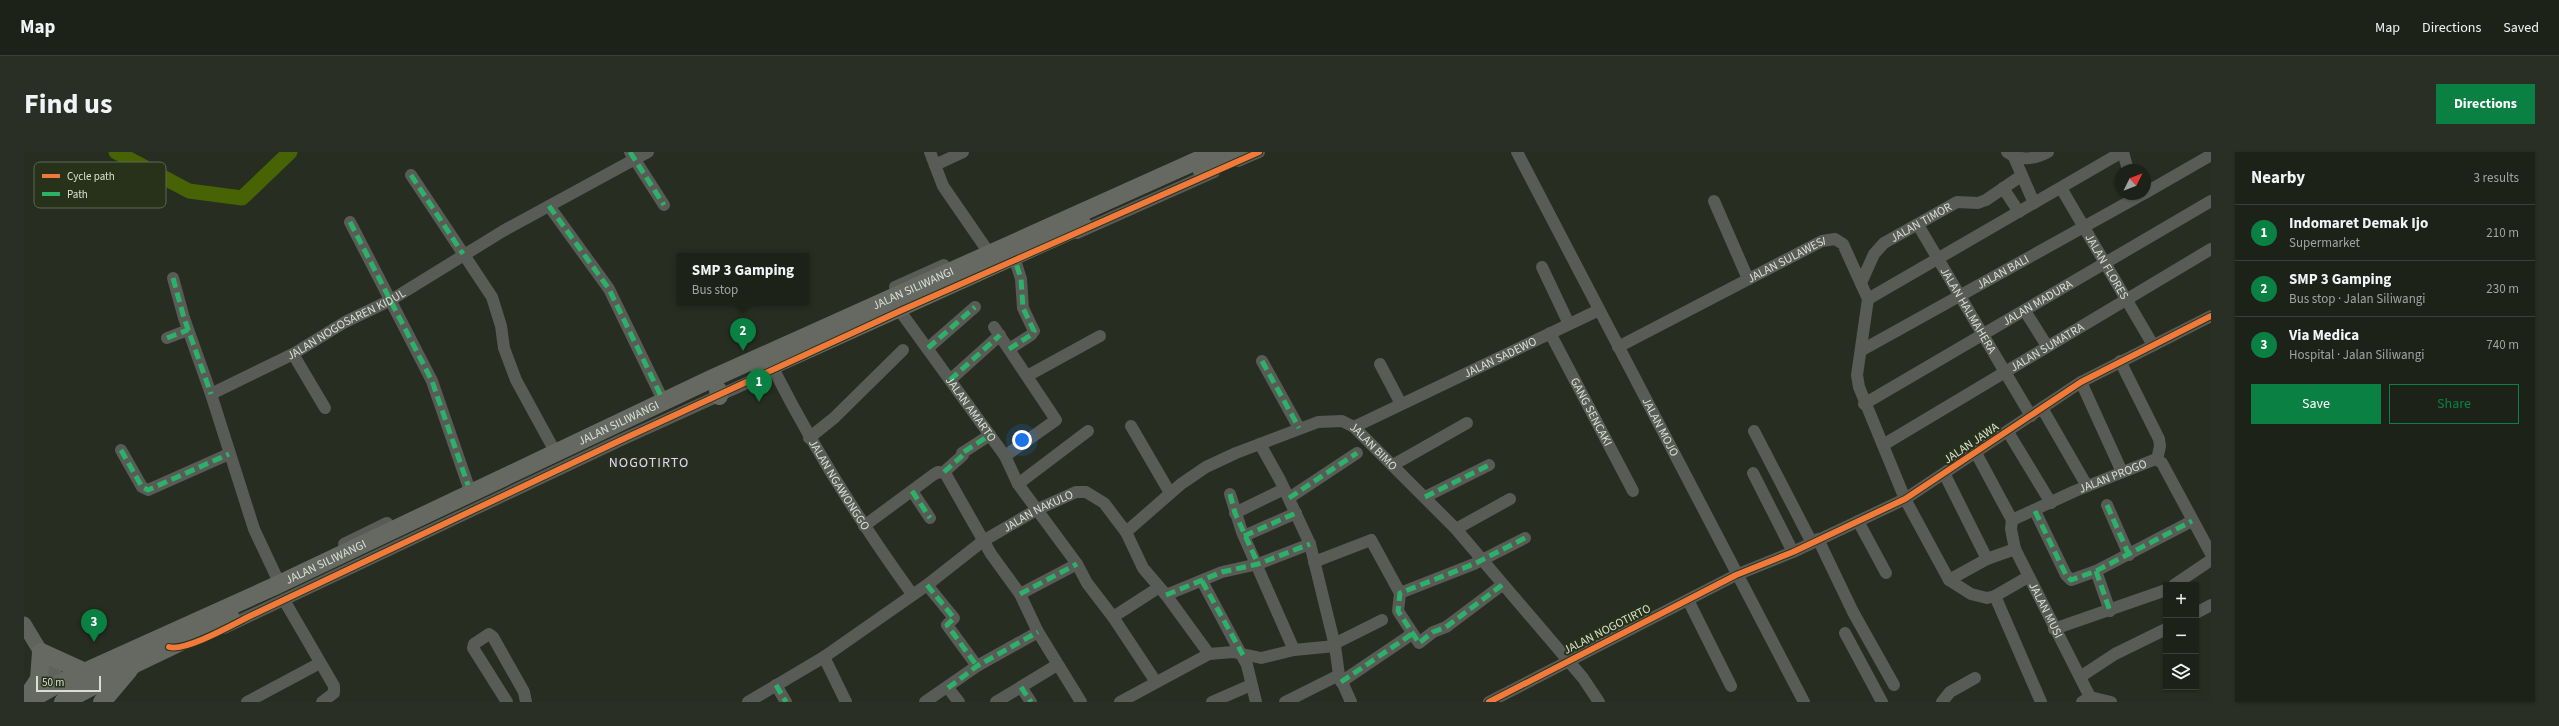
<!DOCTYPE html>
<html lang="en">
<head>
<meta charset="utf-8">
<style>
  :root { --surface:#1d2218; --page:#2a2f25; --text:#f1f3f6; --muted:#a0a4a2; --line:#3b3f37; --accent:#0b8043 }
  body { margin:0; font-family:"Source Sans 3",sans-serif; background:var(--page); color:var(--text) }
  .controls { position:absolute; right:12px; bottom:12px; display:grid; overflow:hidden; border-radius:0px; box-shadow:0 1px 3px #0004 }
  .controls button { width:36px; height:36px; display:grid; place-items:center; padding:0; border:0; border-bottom:1px solid var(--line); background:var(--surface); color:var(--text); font:20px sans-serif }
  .compass { position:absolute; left:2091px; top:12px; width:36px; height:36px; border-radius:50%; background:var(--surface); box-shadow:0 1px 3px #0004; rotate:47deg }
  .scale { position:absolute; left:12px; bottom:10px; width:65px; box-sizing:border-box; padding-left:4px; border:2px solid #d9e0d1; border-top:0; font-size:11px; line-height:14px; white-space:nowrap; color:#d9e0d1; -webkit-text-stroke:3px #28321b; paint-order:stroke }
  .you { position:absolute; left:998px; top:288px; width:14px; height:14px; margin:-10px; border:3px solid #fff; border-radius:50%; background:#1a73e8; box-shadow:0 0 0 6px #1a73e833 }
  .badge { display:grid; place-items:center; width:26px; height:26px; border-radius:50%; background:var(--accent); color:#fff; font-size:13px; font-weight:700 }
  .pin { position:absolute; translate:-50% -33px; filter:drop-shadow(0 1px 2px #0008) }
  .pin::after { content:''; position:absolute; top:21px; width:14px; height:12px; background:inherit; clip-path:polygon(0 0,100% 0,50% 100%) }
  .popup { position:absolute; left:653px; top:101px; width:132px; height:52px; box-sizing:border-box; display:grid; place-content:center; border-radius:0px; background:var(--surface); filter:drop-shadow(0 1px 3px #0005); font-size:13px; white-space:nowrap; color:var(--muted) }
  .popup b { font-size:15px; color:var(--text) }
  .popup::after { content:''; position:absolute; left:50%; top:100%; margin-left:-8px; border:8px solid transparent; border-top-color:var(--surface) }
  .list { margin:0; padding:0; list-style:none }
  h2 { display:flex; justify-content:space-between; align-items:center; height:52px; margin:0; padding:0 16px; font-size:17px }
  h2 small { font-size:13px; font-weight:400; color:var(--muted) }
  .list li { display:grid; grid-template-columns:26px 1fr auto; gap:12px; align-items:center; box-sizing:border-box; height:56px; padding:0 16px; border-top:1px solid var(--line) }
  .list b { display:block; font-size:15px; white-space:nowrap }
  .list p { margin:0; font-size:13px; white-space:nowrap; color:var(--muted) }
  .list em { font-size:13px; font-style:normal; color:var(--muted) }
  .actions { display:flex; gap:8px; padding:12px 16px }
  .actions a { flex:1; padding:9px 0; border:1px solid var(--accent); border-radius:0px; text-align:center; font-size:14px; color:var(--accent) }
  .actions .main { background:var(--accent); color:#fff }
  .icon { flex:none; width:22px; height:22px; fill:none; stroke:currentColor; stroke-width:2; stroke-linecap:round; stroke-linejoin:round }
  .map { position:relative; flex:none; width:2187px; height:550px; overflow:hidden; border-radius:0px }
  header { display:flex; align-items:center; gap:24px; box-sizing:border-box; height:56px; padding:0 20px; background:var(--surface); border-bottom:1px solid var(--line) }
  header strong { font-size:19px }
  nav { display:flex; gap:22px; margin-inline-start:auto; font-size:14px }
  .intro { display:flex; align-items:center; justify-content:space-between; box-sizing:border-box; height:96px; padding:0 24px }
  h1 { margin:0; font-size:28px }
  .button { padding:10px 18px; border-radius:0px; background:var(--accent); color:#fff; font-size:14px; font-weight:700 }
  main { display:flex; gap:24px; padding:0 24px }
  aside { flex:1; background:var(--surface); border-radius:0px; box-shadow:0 1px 3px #0004 }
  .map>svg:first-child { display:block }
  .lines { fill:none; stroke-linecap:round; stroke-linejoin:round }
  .river { stroke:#476304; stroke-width:15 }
  .minor { stroke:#595b56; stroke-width:12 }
  .major { stroke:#60635c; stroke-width:15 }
  .highway { stroke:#656961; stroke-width:18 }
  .quiet { stroke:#2db169; stroke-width:5; stroke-dasharray:10 5; stroke-linecap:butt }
  .cycleway-casing { stroke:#28321b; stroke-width:8 }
  .cycleway { stroke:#f17a3a; stroke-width:6 }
  .labels { text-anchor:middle; stroke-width:4; stroke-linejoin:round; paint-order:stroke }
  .street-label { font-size:12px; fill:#d9e0d1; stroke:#28321b }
  .quarter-label { font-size:14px; letter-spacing:1px; fill:#e5d1fb; stroke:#28321b }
  .key { fill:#28321b; stroke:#5d6652; stroke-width:1 }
  .key-label { font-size:11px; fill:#d9e0d1 }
</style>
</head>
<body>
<header>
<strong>Map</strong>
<nav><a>Map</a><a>Directions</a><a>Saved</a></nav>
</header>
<div class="intro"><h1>Find us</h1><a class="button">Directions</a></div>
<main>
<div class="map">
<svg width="2187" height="550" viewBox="0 0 2187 550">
  <rect width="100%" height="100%" fill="#272d20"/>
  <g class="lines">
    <polyline class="river" points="92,0 165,39 218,46 266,0"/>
    <g class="minor">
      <polyline points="606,0 640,53"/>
      <polyline points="906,0 919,34 961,95"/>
      <path id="s1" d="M1493 0 1780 550"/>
      <path d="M1983 0C1996 9 2009 8 2024 0"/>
      <polyline points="2099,0 2104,18"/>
      <polyline points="1990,5 2010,51"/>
      <polyline points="1214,9 1235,0"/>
      <polyline points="911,13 939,0"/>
      <polyline points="387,23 468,145 477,174 480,196 492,228 528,294"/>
      <polyline points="1979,36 1995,60"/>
      <path id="s2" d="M2037 36 2129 193"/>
      <polyline points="2121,41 2187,3"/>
      <polyline points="1690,49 1724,127"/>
      <polyline points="525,54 585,137 637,244"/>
      <polyline points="326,70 408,229 444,333"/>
      <path id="s3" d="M1894 73 2007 264"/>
      <polyline points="1053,81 1190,20"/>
      <polyline points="1518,115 1545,172"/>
      <polyline points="149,126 160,166 187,242"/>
      <path id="s4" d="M1837 131 1850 102 1860 91 1933 50 1954 51 1962 48 1997 24"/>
      <polyline points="871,135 920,113"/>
      <polyline points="1844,147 2098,0"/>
      <path id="s5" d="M876 159 981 304 994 332 1053 412 1063 431 1089 465 1132 530"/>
      <polyline points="2001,159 2023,194"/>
      <polyline points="970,175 1032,268 981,304"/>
      <path id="s6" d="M1526 181 1609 339"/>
      <polyline points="143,186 164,178"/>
      <path id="s7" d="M1594 195 1798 89 1811 87 1819 92 1844 147 1833 223 1835 235 1881 347 1925 428 1947 442 1963 446 1971 444 2004 425"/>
      <polyline points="904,196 951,155"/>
      <polyline points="985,197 1007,183 1010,179 999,156 997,127 991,108"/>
      <path id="s8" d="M1838 198 2119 42"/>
      <polyline points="269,202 301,256"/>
      <polyline points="1238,209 1275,276"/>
      <polyline points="2096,209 2135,287 2136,294 2133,308"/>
      <polyline points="1356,212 1377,252"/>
      <path id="s9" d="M750 218C790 297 836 370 888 442"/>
      <polyline points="1003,224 1076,184"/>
      <polyline points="926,228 976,183"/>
      <polyline points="2057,230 2098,320"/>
      <path id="s10" d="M1840 252 2187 49"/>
      <polyline points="2018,256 2063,334"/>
      <polyline points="1107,274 1146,341"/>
      <path id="s11" d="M1330 275 1575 158"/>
      <polyline points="1730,279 1788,391"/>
      <polyline points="1984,280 2027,351"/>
      <polyline points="785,286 810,266 879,198"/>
      <polyline points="1236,292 1256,328 1286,392 1311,494 1315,523 1327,550"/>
      <path id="s12" d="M1859 293 2187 97"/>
      <polyline points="97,298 118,335 124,338 205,302"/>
      <polyline points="1952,301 1988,368"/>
      <polyline points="1369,313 1443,271"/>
      <polyline points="920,320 939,303 938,301 966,283"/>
      <polyline points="1729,321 1769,400"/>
      <polyline points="1921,323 1963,407 1925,428"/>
      <polyline points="994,332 1064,279"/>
      <polyline points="888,339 906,366"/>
      <polyline points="1206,342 1218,380 1270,498"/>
      <polyline points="1401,345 1465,313"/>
      <polyline points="1265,346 1333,301"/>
      <polyline points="2083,353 2105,403"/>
      <polyline points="2011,359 2042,423 2047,428 2072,419 2168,369"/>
      <polyline points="1211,361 1260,337"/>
      <path id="s13" d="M1988 368 2051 339 2132 307 2138 311 2187 402"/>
      <path id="s14" d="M1988 368 1987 377 1991 397 2066 545"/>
      <polyline points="1834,369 1862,421"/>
      <polyline points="840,374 909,323 914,320 921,321 967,402 996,442 1014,480 1057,550"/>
      <polyline points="1432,377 1486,347"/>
      <path id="s15" d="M1102 380 1157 332 1182 315 1212 301 1294 270 1318 269 1330 275 1432 377 1559 526 1575 550"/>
      <polyline points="1220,384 1272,361"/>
      <polyline points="1794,387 1829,460 1870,533"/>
      <polyline points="320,392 363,371"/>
      <polyline points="1963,407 1991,397"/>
      <polyline points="1290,410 1347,388 1376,441"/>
      <polyline points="2072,419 2086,459"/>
      <path id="s16" d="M253 426 230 377 187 242 269 202 321 170 367 148 479 79 624 0"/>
      <polyline points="1178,429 1223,513 1232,550"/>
      <polyline points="903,433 930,466 923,473 953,514"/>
      <polyline points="2150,433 2187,408"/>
      <polyline points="1376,441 1374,459 1395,491 1409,480 1422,475 1478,433"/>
      <polyline points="1376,441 1450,412 1501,386"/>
      <polyline points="996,442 1053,412"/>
      <polyline points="1142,443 1198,420 1234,412 1286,392"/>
      <polyline points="1971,444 2017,550"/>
      <polyline points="260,448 310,534 310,541 298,550"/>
      <polyline points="1664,448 1707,534"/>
      <polyline points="2172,461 2187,453"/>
      <polyline points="1089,465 1134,436"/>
      <polyline points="200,476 597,288 747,220"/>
      <polyline points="2030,477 2142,438"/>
      <polyline points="1821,481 1858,550"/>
      <polyline points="1310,492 1358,468"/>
      <polyline points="800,505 822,550"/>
      <polyline points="2056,525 2091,502 2142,477"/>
      <polyline points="1317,530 1388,482"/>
      <polyline points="752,533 762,550"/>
      <polyline points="997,535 1007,550"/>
      <polyline points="924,536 935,550"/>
      <polyline points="223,550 296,511"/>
      <polyline points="483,550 449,496 450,492 465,482 469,485 500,540 502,550"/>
      <path id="s17" d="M724 550 800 505 903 433 959 389 1014 357 1052 340H1062L1080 351 1102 380 1119 416 1142 443 1185 502"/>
      <polyline points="901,550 953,514 1014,480"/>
      <polyline points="972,550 1033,513"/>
      <polyline points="1096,550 1185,502 1209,500 1237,506 1270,498 1311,494"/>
      <polyline points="1188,550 1227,533"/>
      <polyline points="1261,550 1315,523"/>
      <polyline points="1465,550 1712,423 1769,400 1881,347 2057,230 2187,164"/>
      <polyline points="1918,550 1926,540 1951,526"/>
      <polyline points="2058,550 2066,545 2087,550"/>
    </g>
    <polyline class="major" points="0,472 41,540"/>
    <g class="highway">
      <polyline points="1178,19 1220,0"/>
      <polyline points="736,219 1059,73"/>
      <polyline points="694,238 695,244"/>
      <polyline points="1,548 15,527 17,500 61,520"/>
      <path id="s18" d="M2 550 36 531 251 434 687 227 1192 0"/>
      <polyline points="39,550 111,512 207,466"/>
      <polyline points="78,550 105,518"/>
    </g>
    <g class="quiet">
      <polyline points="606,0 640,53"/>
      <polyline points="387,23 439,102"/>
      <polyline points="525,54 585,137 637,244"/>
      <polyline points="326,70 408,229 444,333"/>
      <polyline points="149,126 160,166 187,242"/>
      <polyline points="143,186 164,178"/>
      <polyline points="904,196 951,155"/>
      <polyline points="985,197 1007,183 1010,179 999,156 997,127 991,108"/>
      <polyline points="1238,209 1275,276"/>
      <polyline points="926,228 976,183"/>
      <polyline points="97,298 118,335 124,338 205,302"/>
      <polyline points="920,320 939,303 938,301 966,283"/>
      <polyline points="888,339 906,366"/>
      <polyline points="1206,342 1211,361 1234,412"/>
      <polyline points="1401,345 1465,313"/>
      <polyline points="1265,346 1333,301"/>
      <polyline points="2083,353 2105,403"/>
      <polyline points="2011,359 2042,423 2047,428 2072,419 2168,369"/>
      <polyline points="1220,384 1272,361"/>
      <polyline points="2072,419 2086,459"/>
      <polyline points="1178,429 1219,503"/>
      <polyline points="903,433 930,466 923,473 953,514"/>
      <polyline points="1478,433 1422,475 1409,480 1395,491 1374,459 1376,441 1450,412 1501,386"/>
      <polyline points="996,442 1053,412"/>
      <polyline points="1142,443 1198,420 1234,412 1286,392"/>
      <polyline points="1317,530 1388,482"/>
      <polyline points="752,533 762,550"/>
      <polyline points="997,535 1007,550"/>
      <polyline points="924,536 953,514 1014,480"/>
    </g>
    <g class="cycleway-casing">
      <g id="cycleway">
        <path d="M145 495C161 500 210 472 226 464L597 288 876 159 1235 0"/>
        <polyline points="1465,550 1712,423 1769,400 1881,347 2057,230 2187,164"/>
      </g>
    </g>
    <use href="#cycleway" class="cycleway"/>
  </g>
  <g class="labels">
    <g class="street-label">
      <text dy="4" stroke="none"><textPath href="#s4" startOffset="89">JALAN TIMOR</textPath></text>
      <text dy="4" stroke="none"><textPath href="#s7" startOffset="190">JALAN SULAWESI</textPath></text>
      <text dy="4" stroke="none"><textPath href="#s2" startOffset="91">JALAN FLORES</textPath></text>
      <text dy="4" stroke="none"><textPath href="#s8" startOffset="161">JALAN BALI</textPath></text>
      <text dy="4" stroke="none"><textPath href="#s18" startOffset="979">JALAN SILIWANGI</textPath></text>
      <text dy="4" stroke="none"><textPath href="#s10" startOffset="201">JALAN MADURA</textPath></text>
      <text dy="4" stroke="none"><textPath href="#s3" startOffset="99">JALAN HALMAHERA</textPath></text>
      <text dy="4" stroke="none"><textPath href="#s16" startOffset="348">JALAN NOGOSAREN KIDUL</textPath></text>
      <text dy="4" stroke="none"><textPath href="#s12" startOffset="191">JALAN SUMATRA</textPath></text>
      <text dy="4" stroke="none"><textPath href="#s11" startOffset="162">JALAN SADEWO</textPath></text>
      <text dy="4" stroke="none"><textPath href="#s5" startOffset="121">JALAN AMARTO</textPath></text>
      <text dy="4" stroke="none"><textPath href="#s6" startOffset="89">GANG SENCAKI</textPath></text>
      <text dy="4" stroke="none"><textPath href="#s18" startOffset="655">JALAN SILIWANGI</textPath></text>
      <text dy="4" stroke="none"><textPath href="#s1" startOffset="310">JALAN MOJO</textPath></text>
      <text transform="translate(1947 291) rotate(-34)" y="4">JALAN JAWA</text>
      <text dy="4" stroke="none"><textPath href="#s15" startOffset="289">JALAN BIMO</textPath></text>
      <text dy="4" stroke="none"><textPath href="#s13" startOffset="110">JALAN PROGO</textPath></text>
      <text dy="4" stroke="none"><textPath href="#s9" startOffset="132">JALAN NGAWONGGO</textPath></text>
      <text dy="4" stroke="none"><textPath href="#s17" startOffset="348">JALAN NAKULO</textPath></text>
      <text dy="4" stroke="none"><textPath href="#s18" startOffset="331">JALAN SILIWANGI</textPath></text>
      <text dy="4" stroke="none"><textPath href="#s14" startOffset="98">JALAN MUSI</textPath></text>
      <text transform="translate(1583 477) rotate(-27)" y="4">JALAN NOGOTIRTO</text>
    </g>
    <g class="quarter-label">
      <text x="625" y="315">NOGOTIRTO</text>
    </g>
  </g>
  <rect x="10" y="10" width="132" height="46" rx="6" class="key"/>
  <rect x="18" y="22" width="18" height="4" fill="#f17a3a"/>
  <rect x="18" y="40" width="18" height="4" fill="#2db169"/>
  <g class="key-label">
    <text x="43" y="28">Cycle path</text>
    <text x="43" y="46">Path</text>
  </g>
</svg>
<div class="controls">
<button>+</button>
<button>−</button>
<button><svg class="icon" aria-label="layers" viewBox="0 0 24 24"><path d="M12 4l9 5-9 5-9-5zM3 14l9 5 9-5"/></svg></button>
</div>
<svg class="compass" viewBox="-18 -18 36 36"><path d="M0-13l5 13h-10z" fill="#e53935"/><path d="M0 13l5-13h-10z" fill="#a0a4a2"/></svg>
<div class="scale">50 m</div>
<div class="you"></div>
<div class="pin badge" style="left:735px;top:250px">1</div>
<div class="pin badge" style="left:719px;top:199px">2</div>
<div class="popup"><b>SMP 3 Gamping</b>Bus stop</div>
<div class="pin badge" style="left:70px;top:490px">3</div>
</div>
<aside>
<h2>Nearby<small>3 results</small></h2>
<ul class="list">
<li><span class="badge">1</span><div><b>Indomaret Demak Ijo</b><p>Supermarket</p></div><em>210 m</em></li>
<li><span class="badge">2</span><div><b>SMP 3 Gamping</b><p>Bus stop · Jalan Siliwangi</p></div><em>230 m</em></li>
<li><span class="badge">3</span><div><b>Via Medica</b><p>Hospital · Jalan Siliwangi</p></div><em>740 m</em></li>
</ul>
<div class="actions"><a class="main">Save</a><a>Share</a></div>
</aside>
</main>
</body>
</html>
